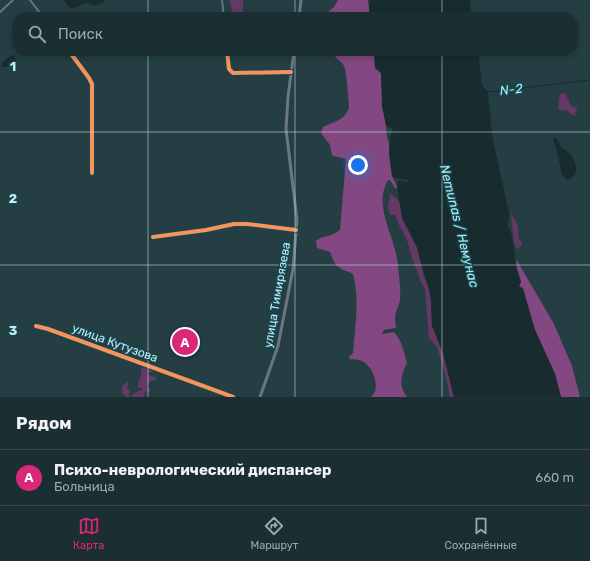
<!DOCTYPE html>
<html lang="ru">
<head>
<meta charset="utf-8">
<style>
  :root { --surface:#1b2e32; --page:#283a3e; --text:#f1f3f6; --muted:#a0a8ac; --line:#394a4d; --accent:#db2777 }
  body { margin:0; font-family:Rubik,sans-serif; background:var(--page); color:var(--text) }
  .you { position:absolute; left:358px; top:165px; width:14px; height:14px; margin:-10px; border:3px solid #fff; border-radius:50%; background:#1a73e8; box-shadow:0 0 0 6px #1a73e833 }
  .badge { display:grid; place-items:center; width:26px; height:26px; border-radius:50%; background:var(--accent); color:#fff; font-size:13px; font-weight:700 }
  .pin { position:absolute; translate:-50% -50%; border:2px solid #fff; box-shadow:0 1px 4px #0006 }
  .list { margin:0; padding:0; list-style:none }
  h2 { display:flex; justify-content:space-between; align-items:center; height:52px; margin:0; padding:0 16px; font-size:17px }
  h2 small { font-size:13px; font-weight:400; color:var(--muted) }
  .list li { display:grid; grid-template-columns:26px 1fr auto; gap:12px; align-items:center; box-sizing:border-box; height:56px; padding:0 16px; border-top:1px solid var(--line) }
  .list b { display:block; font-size:15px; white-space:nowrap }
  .list p { margin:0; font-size:13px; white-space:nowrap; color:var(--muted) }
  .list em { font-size:13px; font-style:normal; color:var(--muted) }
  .icon { flex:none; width:22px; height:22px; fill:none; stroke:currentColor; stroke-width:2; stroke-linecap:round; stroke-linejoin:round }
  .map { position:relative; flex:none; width:590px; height:397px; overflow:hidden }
  .search { position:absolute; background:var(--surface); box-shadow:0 2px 6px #0003; left:12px; right:12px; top:12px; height:44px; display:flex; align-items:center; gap:10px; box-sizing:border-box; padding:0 14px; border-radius:16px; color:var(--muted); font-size:15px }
  .sheet { height:108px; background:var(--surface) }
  nav { display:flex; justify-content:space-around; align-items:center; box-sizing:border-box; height:56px; border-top:1px solid var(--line); background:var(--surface); font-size:11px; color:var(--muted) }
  nav a { display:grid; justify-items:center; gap:2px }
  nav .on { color:var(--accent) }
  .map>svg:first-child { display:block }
  .green { fill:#653965 }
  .forest { fill:#834881 }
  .water { fill:#182c30 }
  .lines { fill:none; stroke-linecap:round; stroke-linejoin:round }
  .stream { stroke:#182c30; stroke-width:1 }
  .minor { stroke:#6b7580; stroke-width:2 }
  .secondary { stroke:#6a7783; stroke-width:3 }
  .cycleway-casing { stroke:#174750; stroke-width:6 }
  .cycleway { stroke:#f8935d; stroke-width:4 }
  .grid { fill:none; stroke:#c2ebf3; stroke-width:1; stroke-opacity:0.55 }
  .labels { text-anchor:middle; stroke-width:3; stroke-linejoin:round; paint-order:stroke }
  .street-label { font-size:12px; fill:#c2ebf3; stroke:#174750 }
  .water-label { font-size:13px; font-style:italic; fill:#aeecf8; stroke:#174750 }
  .grid-label { font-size:13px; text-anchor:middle; font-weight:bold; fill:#c2ebf3; stroke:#174750; stroke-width:3; stroke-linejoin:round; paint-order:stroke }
</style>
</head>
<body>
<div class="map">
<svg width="590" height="397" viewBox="0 0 590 397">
  <rect width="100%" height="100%" fill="#243e43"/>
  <g class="green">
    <polygon points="230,0 243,0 243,17 233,17"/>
    <polygon points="565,93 567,97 571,106 577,108 577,110 575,112 576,115 574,116 566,110 559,110 558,108 560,94"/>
    <polygon points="390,193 397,199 400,204 402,218 417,248 424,277 429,289 431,301 432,326 443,353 454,397 450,397 446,377 437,347 429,338 425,289 421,282 412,258 407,240 399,225 395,215 390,215 388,208"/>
    <path d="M511 214 513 215V218C523 225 513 234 522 242L521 246 517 249 514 242Z"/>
    <path d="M144 367 153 371V372L147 373 149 375 156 377V380L150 381 147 386 151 391 145 392 144 397H127L124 394H122V386L127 382 129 383 127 388 130 390 129 395 130 397 136 392 142 390V388H138C137 379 143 379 141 368Z"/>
  </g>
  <g class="forest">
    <polygon points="338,0 368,0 370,17 344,17 341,13 338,12 330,17 322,17 334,7"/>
    <path d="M333 51H374L375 68 381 73V83L387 137 389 143V156L392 176 397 186 396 189 395 188 390 180H388C372 207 396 237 398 266 399 277 401 289 400 300 399 306 395 312 395 318 395 320 396 324 396 327L395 328 384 330 382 334 394 332C402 341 404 352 407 363 401 375 398 386 407 397H371C372 395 374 394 375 392 378 381 372 366 362 361 358 359 353 360 349 359V357L353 353C355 327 360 299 353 274 338 267 336 269 330 252L317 248 316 241C323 235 332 237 340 230L346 159 334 156 332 155 330 145 321 133 323 127C333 122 347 120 349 106 348 97 347 73 344 66 341 59 336 62 333 51Z"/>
    <polygon points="516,259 554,324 572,366 580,397 561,397 555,374 535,330 519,286 521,282 517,269"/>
  </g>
  <g class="water">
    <path d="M64 0H106C100 6 94 7 87 3 76 5 72 15 64 0Z"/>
    <polygon points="370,0 470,0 472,17 370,17 369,5"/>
    <path d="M374 51H478L482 85 488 92 492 135 509 213 508 226 511 232 517 269 521 282 519 286 523 288 535 330 555 374 561 397H454L443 353 432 326 431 301 429 289 425 277 417 247 402 218 397 183 399 181 408 182V180L395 178 392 176C391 160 386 144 393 129L392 128 388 127 386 125 382 107 381 73 375 68Z"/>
    <path d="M14 55 17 62 14 66 1 67C1 62 9 56 14 55Z"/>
    <path d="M555 137C558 140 560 145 562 148 564 149 566 150 568 152 576 159 582 177 567 180L562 175 558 156 553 138Z"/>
  </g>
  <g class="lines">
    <polyline class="stream" points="487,92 590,80"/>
    <g class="minor">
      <polyline points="30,0 43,17"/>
      <polyline points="222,0 224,17"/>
      <polyline points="0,12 13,0"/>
      <polyline points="69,51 89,78 92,84 92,173"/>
      <polyline points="227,51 229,69 233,73 291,72"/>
      <polyline points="153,237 206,230 234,224 247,224 296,230"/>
      <polyline points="36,326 48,329 233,397"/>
    </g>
    <g class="secondary">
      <polyline points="299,17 301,0"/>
      <polyline points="260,397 278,346 293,269 297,220 286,129 288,97 294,51"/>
    </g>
    <g class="cycleway-casing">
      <g id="cycleway">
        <polyline points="69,51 89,78 92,84 92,173"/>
        <polyline points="227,51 229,69 233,73 291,72"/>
        <polyline points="153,237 206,230 234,224 247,224 296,230"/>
        <polyline points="36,326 48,329 233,397"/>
      </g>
    </g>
    <use href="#cycleway" class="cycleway"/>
  </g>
  <path class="grid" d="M148 0V17M295 0V17M442 0V17M148 51V397M295 51V397M442 51V397M0 132H590M0 265H590"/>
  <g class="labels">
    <g class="street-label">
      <text transform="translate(277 295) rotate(-80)" y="4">улица Тимирязева</text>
      <text transform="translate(115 343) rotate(20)" y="4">улица Кутузова</text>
    </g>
    <g class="water-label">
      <text transform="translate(511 89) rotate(-7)" y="5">N-2</text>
      <text transform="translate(460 226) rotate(76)" y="5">Nemunas / Немунас</text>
    </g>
  </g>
  <g class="grid-label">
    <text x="13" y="71">1</text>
    <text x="13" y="203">2</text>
    <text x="13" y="335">3</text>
  </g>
</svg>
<div class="you"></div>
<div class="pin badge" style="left:185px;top:342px">A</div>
<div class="search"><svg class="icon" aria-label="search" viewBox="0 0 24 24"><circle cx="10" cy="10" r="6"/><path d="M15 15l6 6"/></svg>Поиск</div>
</div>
<section class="sheet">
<h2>Рядом<small></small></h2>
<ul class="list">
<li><span class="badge">A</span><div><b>Психо-неврологический диспансер</b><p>Больница</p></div><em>660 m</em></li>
</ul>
</section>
<nav>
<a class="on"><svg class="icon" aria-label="map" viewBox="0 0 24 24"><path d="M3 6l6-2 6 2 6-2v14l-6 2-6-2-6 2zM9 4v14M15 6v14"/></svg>Карта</a>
<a><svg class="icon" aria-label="directions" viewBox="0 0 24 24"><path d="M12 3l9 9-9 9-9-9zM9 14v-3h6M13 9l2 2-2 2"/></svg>Маршрут</a>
<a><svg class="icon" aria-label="saved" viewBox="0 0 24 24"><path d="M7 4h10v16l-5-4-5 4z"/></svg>Сохранённые</a>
</nav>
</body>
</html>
